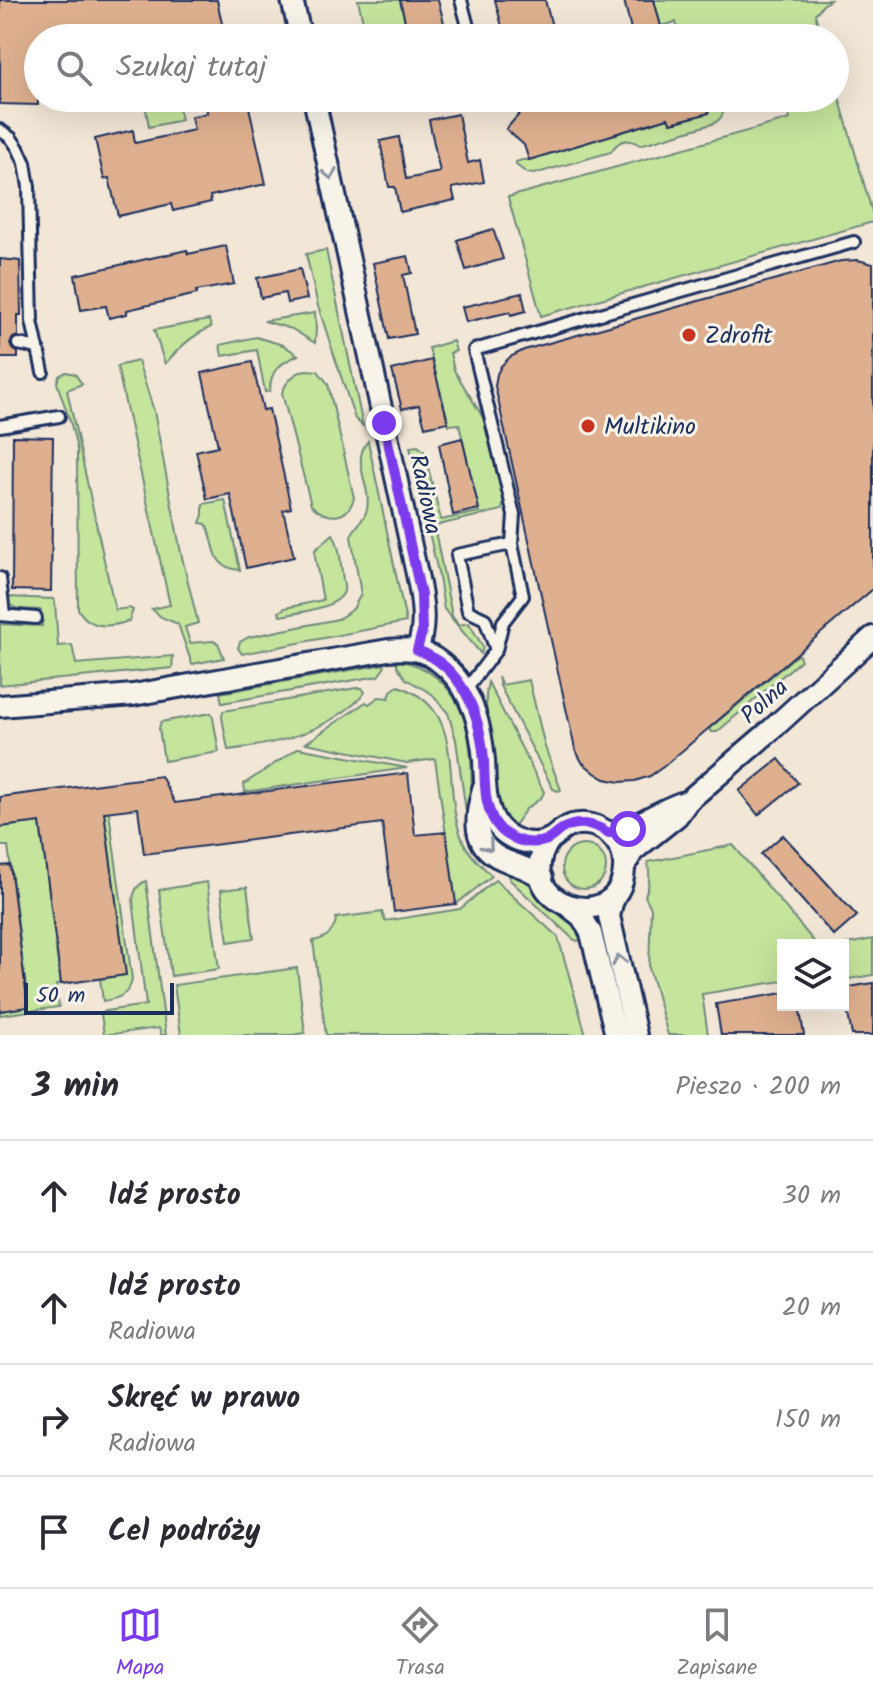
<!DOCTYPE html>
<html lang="pl">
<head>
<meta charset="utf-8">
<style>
  :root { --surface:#fff; --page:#f2f2f3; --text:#2b2b33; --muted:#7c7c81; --line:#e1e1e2; --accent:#7c3aed }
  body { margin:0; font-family:Kalam,sans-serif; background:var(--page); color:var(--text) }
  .controls { position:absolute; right:24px; bottom:24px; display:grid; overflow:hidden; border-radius:0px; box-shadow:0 8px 32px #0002 }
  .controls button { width:72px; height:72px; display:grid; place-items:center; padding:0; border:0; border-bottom:2px solid var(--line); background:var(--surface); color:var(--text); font:40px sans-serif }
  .scale { position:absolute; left:24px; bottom:20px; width:150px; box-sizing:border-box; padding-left:8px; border:4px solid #1b2f5e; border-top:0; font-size:22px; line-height:28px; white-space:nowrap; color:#1b2f5e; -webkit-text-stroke:6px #f7f3e8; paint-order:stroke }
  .stop { position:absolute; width:24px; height:24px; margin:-18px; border:6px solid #7c3aed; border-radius:50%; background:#fff }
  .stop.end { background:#7c3aed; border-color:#fff; box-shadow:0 2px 8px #0008 }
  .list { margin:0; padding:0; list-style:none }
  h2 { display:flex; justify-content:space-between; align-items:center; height:104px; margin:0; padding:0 32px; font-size:34px }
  h2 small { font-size:26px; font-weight:400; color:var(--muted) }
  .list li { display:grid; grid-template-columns:52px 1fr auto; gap:24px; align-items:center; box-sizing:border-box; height:112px; padding:0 32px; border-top:2px solid var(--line) }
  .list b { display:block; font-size:30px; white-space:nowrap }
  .list p { margin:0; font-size:26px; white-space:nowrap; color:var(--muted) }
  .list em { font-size:26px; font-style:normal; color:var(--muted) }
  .icon { flex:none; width:44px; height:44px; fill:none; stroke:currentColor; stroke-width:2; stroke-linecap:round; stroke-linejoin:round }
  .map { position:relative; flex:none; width:873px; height:1035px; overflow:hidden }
  .search { position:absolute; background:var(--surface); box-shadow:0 8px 32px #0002; left:24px; right:24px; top:24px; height:88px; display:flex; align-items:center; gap:20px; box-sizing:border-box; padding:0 28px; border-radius:44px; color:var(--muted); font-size:30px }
  .sheet { height:552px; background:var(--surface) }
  nav { display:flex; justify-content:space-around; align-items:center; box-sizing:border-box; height:112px; border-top:2px solid var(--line); background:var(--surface); font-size:22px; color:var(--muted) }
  nav a { display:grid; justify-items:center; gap:4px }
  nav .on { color:var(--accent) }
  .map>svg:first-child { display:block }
  .green { fill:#c5e49c; stroke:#708a7d; stroke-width:2 }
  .building { fill:#deb08f; stroke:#1b2f5e; stroke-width:2 }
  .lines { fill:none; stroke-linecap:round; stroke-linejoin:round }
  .lane-casing { stroke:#1b2f5e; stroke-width:16 }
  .street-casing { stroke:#1b2f5e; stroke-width:26 }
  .lane { stroke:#f7f3e8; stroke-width:10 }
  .street { stroke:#f7f3e8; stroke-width:20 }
  .oneway { stroke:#8991a3 }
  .route { stroke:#7c3aed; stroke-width:10 }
  .poi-dot { fill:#c8321e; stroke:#f7f3e8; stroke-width:3 }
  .labels { text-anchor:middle; stroke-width:6; stroke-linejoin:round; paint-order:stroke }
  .poi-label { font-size:24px; fill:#1b2f5e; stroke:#f7f3e8; text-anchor:start }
  .street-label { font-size:24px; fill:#1b2f5e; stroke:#f7f3e8 }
</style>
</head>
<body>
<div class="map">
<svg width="873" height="1035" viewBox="0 0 873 1035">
  <rect width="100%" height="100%" fill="#f2e6d6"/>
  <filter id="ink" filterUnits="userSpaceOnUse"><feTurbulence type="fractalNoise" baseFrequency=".0125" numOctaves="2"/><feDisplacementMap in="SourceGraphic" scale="16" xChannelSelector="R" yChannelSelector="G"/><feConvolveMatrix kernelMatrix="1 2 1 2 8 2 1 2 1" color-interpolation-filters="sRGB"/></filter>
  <g filter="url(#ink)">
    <g class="green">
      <polygon points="358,0 400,0 409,38 367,38"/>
      <polygon points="654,0 830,0 824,4 815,14 822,38 680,38 676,22 661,26"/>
      <polygon points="835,83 873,215 873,222 541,316 508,197 790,119 785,98 835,98"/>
      <polygon points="144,98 177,98 181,120 149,127"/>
      <path d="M706 98H721C725 111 724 119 712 124L640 145C627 137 618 140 611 152L534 174 527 173 516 165V162L522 160H529L668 118 671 123 709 113Z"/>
      <polygon points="326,250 363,426 355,419 318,306 306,254"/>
      <polygon points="315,313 316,329 315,343 292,329 264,321"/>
      <path d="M209 320 211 327C191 336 179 348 165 364L154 330Z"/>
      <path d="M256 337 283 345 298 355C280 364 270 369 270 391L265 392 257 350 222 356 220 345Z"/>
      <polygon points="453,341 456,351 450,353 454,370 484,419 504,500 502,510 434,526 452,616 459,625 469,623 483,647 481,654 444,609 439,577 410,447 418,446 424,451 441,520 479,512 459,424 449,425 429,348"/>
      <polygon points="138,361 154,411 181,553 198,623 185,627 190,643 213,641 218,643 224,658 192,664 178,624 161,617 152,609 170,605 117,366"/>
      <path d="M306 370 318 371 328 384 354 498C347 521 327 520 311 505L282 393C286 382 294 373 306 370Z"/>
      <path d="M66 372 75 374 82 384 67 390 115 610 129 608 133 610 129 621C109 628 89 629 78 609L77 449 71 424 57 383 59 376Z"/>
      <path d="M368 441 406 622 242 654 238 648 240 642 249 637 338 619 353 609 361 594 351 536C355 526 365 520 367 509 372 486 350 461 368 441Z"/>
      <path d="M225 500 240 570C208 567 218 544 206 524L200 523 203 515V504Z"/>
      <path d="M333 534C340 546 340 559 342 572 342 578 345 585 344 591 340 608 296 613 280 616L279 612 285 608 323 600 315 557V550Z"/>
      <polygon points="8,597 53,599 55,602 58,646 72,645 76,664 173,656 172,668 0,685 0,624 42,626 41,610 18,609 9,604"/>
      <polygon points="798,654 801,660 717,732 712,732 709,729"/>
      <path d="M397 661C413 662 425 668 437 678 476 710 474 773 469 819H467L456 740 448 713 432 694 406 679 397 666Z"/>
      <polygon points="385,664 384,668 378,676 222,703 220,693"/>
      <polygon points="498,677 502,685 529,680 545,747 561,790 558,791 553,789 500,686"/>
      <path d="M488 682 544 792 541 798 526 809 512 828C505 821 498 811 496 801 494 789 497 775 496 763 494 736 481 708 488 682Z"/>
      <path d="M398 686C472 710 438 789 464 843 470 856 482 866 492 876L456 904 435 759 407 763 306 743 366 702 369 704 379 697 389 698 391 691Z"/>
      <path d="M356 688H362L365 692C360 701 350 707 342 713 307 737 269 745 228 750L222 717 223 711Z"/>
      <polygon points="211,713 213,718 219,752 164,761 159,728 161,722"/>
      <polygon points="298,748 407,768 245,792 244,784"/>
      <path d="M104 812H109L132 979C130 995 117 999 103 1001L100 979 126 975Z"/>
      <polygon points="40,822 61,984 56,985 59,1007 0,1015 0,1011 28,1006 8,846 0,846 0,827"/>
      <path d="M733 845 817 945H783V981L702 994 708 1035H668L649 968 651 908 645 896C650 884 650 875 648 862Z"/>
      <circle cx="584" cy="867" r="22"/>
      <polygon points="507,869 525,874 577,922 586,939 577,941 573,939 510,880"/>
      <path d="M495 880 558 937 586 1035H326L313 941C325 939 335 932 336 918L382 912 385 921 460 909Z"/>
      <path d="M146 881 166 1035H161L159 1028 104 1035 101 1014 106 1011 146 1005 133 900C134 891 137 885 146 881Z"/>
      <polygon points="207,882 219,969 171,976 159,890"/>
      <polygon points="247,887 254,938 228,942 221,890"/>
      <polygon points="873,939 873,975 843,980 842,945"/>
      <polygon points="297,968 305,1033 292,1035 181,1035 174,985"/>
    </g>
    <g class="building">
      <polygon points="0,0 217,0 225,38 38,38 38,105 0,104"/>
      <polygon points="400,0 438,0 448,38 409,38"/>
      <polygon points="495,0 545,0 555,38 505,38"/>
      <polygon points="624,0 654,0 664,38 633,38"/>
      <polygon points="206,98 247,98 266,184 210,196 211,202 173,211 171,204 118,216 109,178 104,179 95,139 133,130 135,143 194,130 191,117 207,113"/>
      <polygon points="520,98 706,98 709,113 671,123 668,118 529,160 524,145 506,129 523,110"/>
      <polygon points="458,114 468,163 480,160 484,182 452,188 455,200 400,212 395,187 389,187 380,141 399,137 406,179 440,172 429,120"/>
      <polygon points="493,229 503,259 466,270 457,240"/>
      <polygon points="226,246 234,284 196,291 197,294 127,310 127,314 109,318 106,306 81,310 75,275 187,250 188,254"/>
      <polygon points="408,256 412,273 403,275 415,334 389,339 373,263"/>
      <polygon points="0,259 20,261 21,315 18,315 18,336 13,338 10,343 12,349 18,352 18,358 0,358"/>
      <polygon points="858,260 873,264 873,589 663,767 650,776 635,781 620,782 605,779 595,773 582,762 575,749 495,386 497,374 501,366 510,357 524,350 841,261"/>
      <polygon points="300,269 307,299 287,303 285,293 261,298 257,278"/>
      <polygon points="522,293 526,311 511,315 510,312 466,322 462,307"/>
      <polygon points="432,360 448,422 425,427 419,405 402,409 392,370"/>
      <polygon points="252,362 263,410 269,409 291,508 283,510 294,557 246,568 230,494 207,499 196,451 218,446 202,373"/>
      <polygon points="13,436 53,437 51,591 12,590"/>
      <polygon points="462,438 479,509 453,515 439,444"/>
      <polygon points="779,759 798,783 758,815 739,791"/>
      <polygon points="408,773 415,835 446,832 456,904 394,912 382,823 144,854 138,808 104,812 126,975 61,984 40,822 0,827 0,797 161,776 175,803"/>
      <polygon points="783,835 857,916 834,936 761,854"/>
      <polygon points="10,865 28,1007 0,1011 0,866"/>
      <polygon points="873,983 873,1035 852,1035 843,988"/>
      <polygon points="783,993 783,1005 799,1005 804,1035 721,1035 716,1004"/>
    </g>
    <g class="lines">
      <g class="lane-casing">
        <g id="lane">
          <polyline points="461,0 471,38"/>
          <polyline points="0,130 11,138 18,148 25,163 29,187 32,321 43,372"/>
          <polyline points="18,344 38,348"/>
          <polyline points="0,426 59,416"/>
          <polyline points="512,544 514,515 474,350 854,242"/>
          <polyline points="0,578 4,615"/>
          <polyline points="0,615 36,618"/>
          <polyline points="465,691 496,650 485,619 468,611 457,555 512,544 523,596 503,622 496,650"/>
        </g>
      </g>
      <g class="street-casing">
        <g id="street">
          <polyline points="292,0 301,38"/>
          <path d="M314 98 417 574C422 598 427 626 417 650"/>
          <path d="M0 706 133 695 388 650C415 647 429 651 449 670 473 694 481 727 484 760 485 780 484 801 494 820 504 839 532 850 552 838 559 833 563 828 572 825 600 818 626 841 624 869 620 939 505 905 550 839"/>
          <path d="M483 789C475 817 471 845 502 859 517 866 530 868 542 878"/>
          <path d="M609 833C638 829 660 808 688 801"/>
          <polyline points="625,865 633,851 677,816 688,801 771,730 873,637"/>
          <polyline points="617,892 612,903 609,916 636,1035"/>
          <polyline points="568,906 582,917 591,933 616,1035"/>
        </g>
      </g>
      <use href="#lane" class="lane"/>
      <use href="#street" class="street"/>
    </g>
    <defs><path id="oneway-chevron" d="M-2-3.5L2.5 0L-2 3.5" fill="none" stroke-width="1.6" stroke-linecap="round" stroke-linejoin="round" transform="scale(2)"/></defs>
    <g class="oneway">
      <use href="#oneway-chevron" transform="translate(330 174) rotate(78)"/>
      <use href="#oneway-chevron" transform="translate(488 846) rotate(50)"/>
      <use href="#oneway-chevron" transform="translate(619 960) rotate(-103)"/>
    </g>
  </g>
  <g class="lines" filter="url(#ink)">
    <path class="route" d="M384 423 421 595 422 632 417 650C463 667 480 714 484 760 485 783 483 812 501 830 513 841 532 846 547 840 553 837 557 832 562 829 578 820 595 824 609 833L628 829"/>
  </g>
  <g class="poi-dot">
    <circle cx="689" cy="335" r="8"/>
    <circle cx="588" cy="426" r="8"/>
  </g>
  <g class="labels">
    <g class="poi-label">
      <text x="705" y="343">Zdrofit</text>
      <text x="604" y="434">Multikino</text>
    </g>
    <g class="street-label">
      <text transform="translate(426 494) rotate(78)" y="8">Radiowa</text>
      <text transform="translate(764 701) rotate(-42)" y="8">Polna</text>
    </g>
  </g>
</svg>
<div class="controls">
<button><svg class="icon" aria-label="layers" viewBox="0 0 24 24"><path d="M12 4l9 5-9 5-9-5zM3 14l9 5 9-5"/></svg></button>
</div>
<div class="scale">50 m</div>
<div class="stop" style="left:628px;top:829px"></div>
<div class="stop end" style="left:384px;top:423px"></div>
<div class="search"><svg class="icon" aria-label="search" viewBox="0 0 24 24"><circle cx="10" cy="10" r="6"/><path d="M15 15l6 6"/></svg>Szukaj tutaj</div>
</div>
<section class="sheet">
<h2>3 min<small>Pieszo · 200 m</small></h2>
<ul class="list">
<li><svg class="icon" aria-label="ahead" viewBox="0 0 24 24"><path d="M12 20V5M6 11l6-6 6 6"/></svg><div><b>Idź prosto</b></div><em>30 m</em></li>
<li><svg class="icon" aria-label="ahead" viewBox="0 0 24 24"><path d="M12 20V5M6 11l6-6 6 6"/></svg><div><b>Idź prosto</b><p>Radiowa</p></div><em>20 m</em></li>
<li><svg class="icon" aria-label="right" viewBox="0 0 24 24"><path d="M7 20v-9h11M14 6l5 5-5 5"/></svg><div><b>Skręć w prawo</b><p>Radiowa</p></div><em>150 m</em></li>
<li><svg class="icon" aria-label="arrive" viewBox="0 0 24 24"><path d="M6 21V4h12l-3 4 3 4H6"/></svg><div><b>Cel podróży</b></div></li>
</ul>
</section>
<nav>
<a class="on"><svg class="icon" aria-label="map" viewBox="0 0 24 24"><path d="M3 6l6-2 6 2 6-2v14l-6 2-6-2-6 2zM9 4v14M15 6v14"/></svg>Mapa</a>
<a><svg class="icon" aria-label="directions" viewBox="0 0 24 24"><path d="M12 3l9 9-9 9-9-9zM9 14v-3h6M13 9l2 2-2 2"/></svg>Trasa</a>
<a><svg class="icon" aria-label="saved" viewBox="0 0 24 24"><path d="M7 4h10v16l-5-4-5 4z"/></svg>Zapisane</a>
</nav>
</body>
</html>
